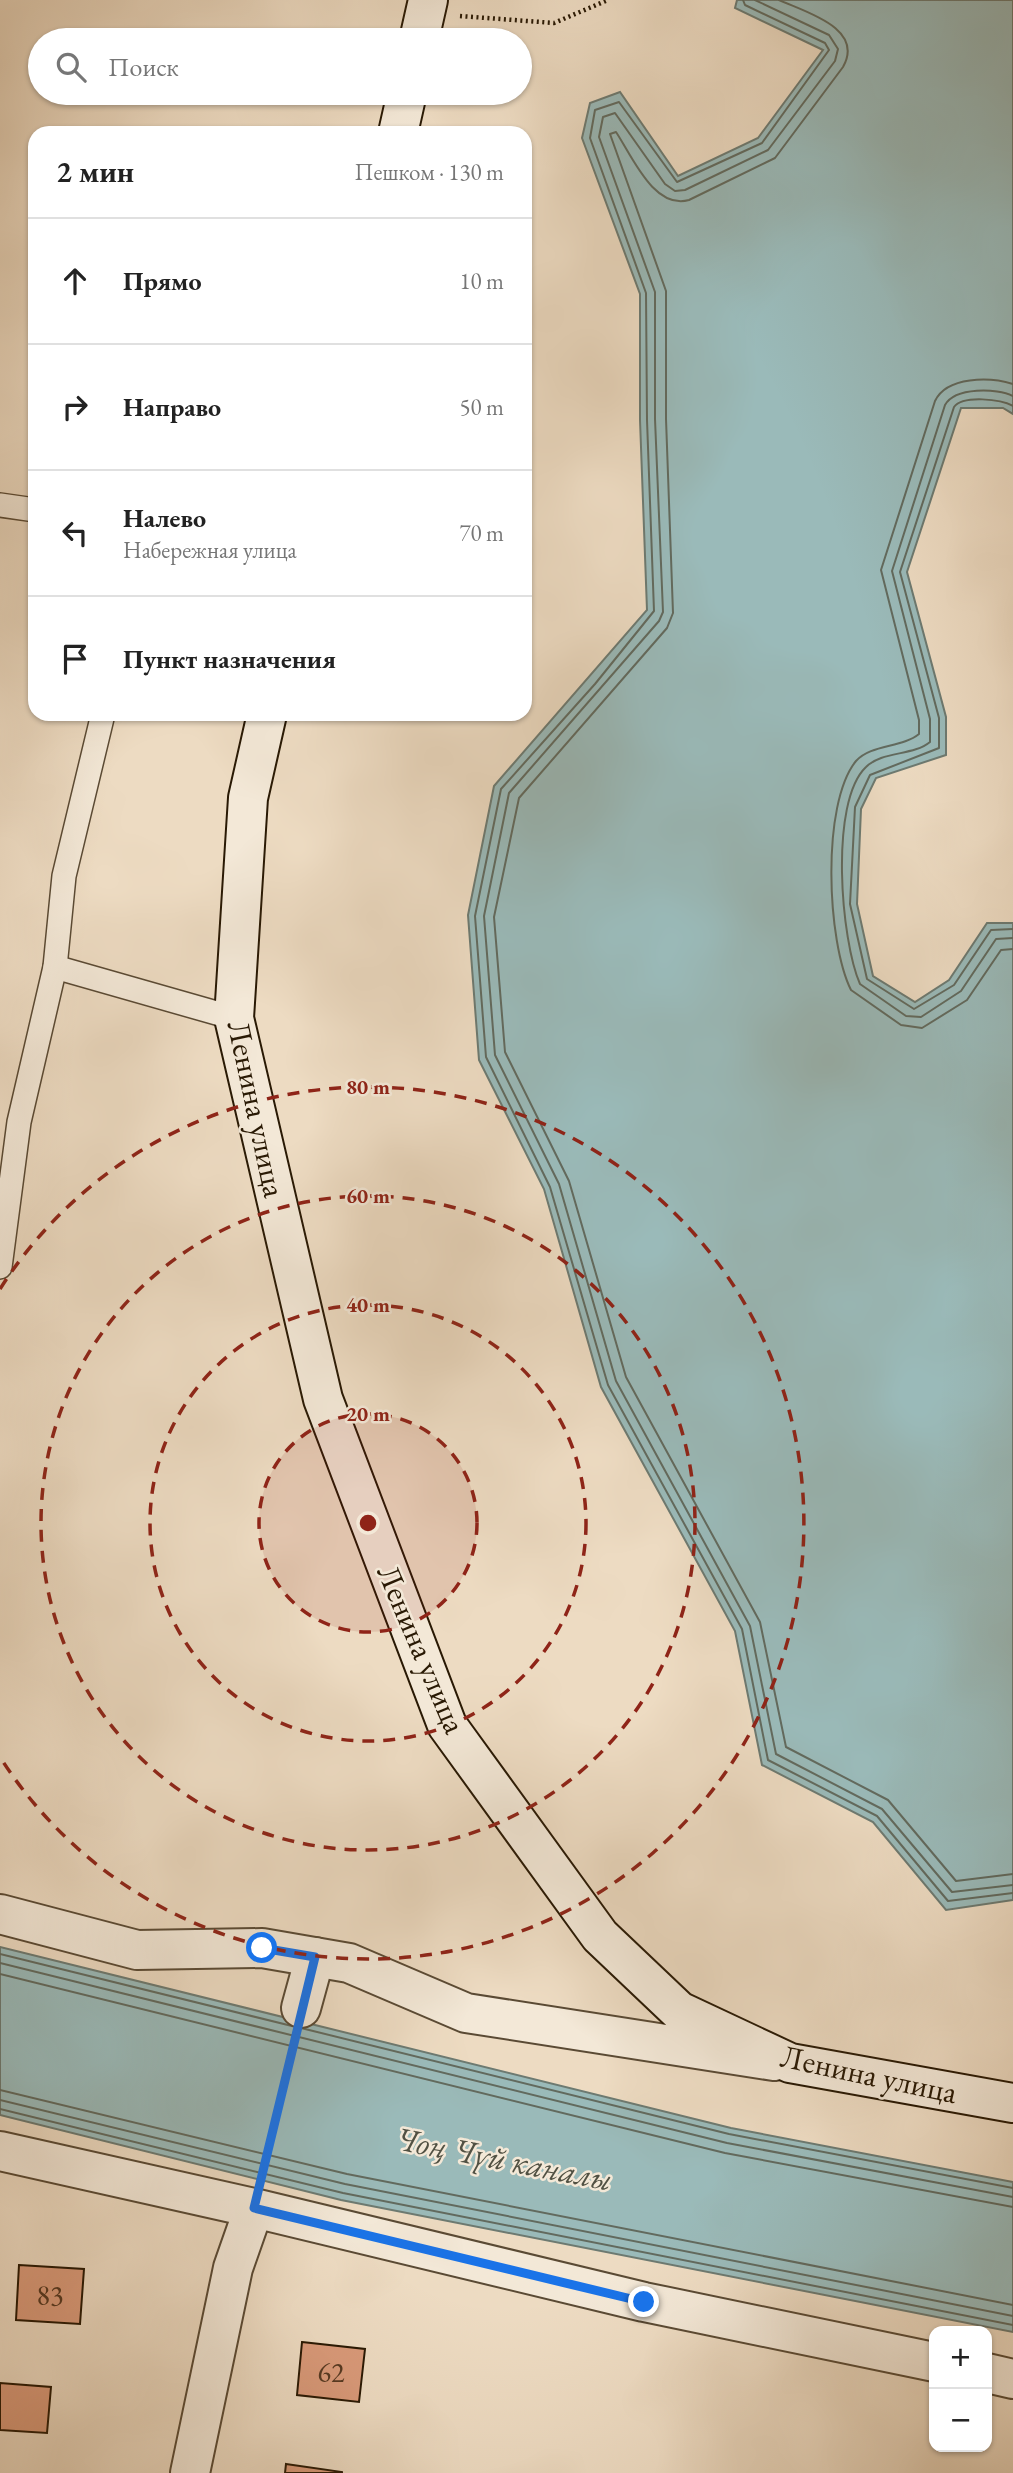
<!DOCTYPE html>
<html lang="ru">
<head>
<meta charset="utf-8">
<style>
  :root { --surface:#fff; --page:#f6f6f6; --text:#222; --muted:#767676; --line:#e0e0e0 }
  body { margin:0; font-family:"EB Garamond",serif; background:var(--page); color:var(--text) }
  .controls { position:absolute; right:21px; bottom:21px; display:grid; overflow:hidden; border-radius:14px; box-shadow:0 2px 5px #0004 }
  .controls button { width:63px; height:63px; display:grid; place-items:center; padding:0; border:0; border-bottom:2px solid var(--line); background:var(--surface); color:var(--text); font:35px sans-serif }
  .stop { position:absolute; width:21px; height:21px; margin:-16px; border:5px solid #1a73e8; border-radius:50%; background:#fff }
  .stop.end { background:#1a73e8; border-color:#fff; box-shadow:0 2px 7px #0008 }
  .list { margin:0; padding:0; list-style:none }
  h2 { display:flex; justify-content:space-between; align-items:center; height:91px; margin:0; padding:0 28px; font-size:30px }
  h2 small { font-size:23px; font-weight:400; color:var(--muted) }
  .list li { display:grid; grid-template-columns:46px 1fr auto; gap:21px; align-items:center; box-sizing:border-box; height:126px; padding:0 28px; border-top:2px solid var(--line) }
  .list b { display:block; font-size:26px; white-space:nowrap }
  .list p { margin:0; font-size:23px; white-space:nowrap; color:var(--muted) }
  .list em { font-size:23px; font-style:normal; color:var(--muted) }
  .icon { flex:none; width:38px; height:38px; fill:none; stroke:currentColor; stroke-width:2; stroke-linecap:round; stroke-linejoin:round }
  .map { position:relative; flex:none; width:1013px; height:2473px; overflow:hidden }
  .search { position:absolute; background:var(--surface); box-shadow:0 2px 5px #0004; left:28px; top:28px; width:504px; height:77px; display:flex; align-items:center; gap:18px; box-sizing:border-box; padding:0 24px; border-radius:38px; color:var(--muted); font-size:26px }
  .panel { position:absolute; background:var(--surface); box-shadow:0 2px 5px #0004; left:28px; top:126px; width:504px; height:595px; border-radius:21px }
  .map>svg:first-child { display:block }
  .water { fill:#9abab9; stroke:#6d7a71; stroke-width:2 }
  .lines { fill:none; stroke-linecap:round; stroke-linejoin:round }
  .shore { stroke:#626a5e; stroke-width:2 }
  .building { fill:#d99a7a; stroke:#291904; stroke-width:2 }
  .lane-casing { stroke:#5a4a34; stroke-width:26 }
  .street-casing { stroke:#5a4a34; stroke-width:42 }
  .secondary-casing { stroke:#291904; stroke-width:42 }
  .path { stroke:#291904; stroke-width:4.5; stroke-dasharray:2 3.5; stroke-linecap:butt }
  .lane { stroke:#f3e8d7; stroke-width:23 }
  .street { stroke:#f3e8d7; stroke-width:38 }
  .secondary { stroke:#f3e8d7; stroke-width:38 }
  .route { stroke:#1a73e8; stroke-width:9 }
  .ring { fill:none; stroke:#8f2418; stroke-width:3.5; stroke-dasharray:12 9 }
  .labels { text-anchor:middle; stroke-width:5; stroke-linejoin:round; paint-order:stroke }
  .number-label { font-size:28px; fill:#553922 }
  .street-label { font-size:32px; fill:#291904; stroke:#f3e8d7 }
  .water-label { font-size:33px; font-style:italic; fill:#515143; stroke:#f3e8d7 }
  .centre { fill:#8f2418; stroke:#f3e8d7; stroke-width:3.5 }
  .ring-label { font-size:21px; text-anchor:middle; font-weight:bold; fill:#8f2418; stroke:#f3e8d7; stroke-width:5; stroke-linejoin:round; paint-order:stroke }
</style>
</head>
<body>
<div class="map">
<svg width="1013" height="2473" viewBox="0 0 1013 2473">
  <rect width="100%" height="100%" fill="#eddbc2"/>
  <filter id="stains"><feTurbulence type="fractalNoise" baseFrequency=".00286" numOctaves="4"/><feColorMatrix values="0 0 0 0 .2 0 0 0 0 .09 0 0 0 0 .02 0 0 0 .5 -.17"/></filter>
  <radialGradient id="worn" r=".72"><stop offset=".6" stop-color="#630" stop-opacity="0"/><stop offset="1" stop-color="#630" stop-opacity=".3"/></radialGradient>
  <g class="water">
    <polygon points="737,0 1013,0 1013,414 1003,408 961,408 907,572 946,717 946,755 876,778 861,809 857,904 873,976 915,1002 949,980 987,923 1013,923 1013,1900 946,1910 873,1822 762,1765 735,1631 601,1387 544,1189 479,1060 468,915 494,786 647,610 640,420 640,294 582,138 590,103 620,92 678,176 758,138 823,50 735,8"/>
    <polygon points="0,1947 731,2128 1013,2182 1013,2332 341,2200 0,2115"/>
  </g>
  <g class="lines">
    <g class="shore">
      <polyline points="743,0 745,5 825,43 829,50 762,143 677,182 619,102 595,110 590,138 646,293 647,420 654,611 595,684 501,789 475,916 486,1057 550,1187 608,1385 742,1629 768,1760 877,1816 948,1901 1013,1893"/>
      <polyline points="755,0 829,35 838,49 835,61 768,150 685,190 675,191 665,184 615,113 603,117 599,137 655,292 655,419 663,612 659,621 509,793 484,916 495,1055 559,1184 616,1381 750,1626 776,1754 882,1809 952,1892 1013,1885"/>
      <path d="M779 0C805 12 865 28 843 67L775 158 689 200C654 210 632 156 616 132L610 134 666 291V419L673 613 667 628 519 798 494 917 505 1052 569 1181 626 1377 760 1622 786 1747 888 1800 956 1881 1013 1874"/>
      <path d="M1013 384C990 377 947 376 935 401L881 570 919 720V734C902 748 871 744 856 761 821 804 827 942 851 990L901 1025 922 1028 967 1000 1001 950 1013 949"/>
      <path d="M1013 396C997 388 955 387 945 405L892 571 930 719V742C913 756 882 751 866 767 829 802 841 941 860 984L906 1016 921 1017 961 991 996 939 1013 938"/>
      <path d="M1013 406C1001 399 963 395 954 407L900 572 939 718V748L870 775 855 807 850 904 867 979 914 1009 954 985 991 930 1013 929"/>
      <polyline points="0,1954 292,2026"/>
      <polyline points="0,1963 727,2143 1013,2197"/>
      <polyline points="0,1974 725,2153 1013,2207"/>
      <polyline points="301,2028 729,2134 1013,2188"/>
      <polyline points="0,2090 347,2174 1013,2305"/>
      <polyline points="0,2100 345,2184 1013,2316"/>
      <polyline points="0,2109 343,2193 1013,2325"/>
    </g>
  </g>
  <g class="building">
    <polygon points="19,2265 84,2269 80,2324 16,2320"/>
    <polygon points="302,2342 365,2349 359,2402 297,2395"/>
    <polygon points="0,2383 51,2387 47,2433 0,2430"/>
    <polygon points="286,2464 342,2472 342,2473 285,2473"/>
  </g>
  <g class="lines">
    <g class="lane-casing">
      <g id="lane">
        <polyline points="0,505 35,510"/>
        <polyline points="55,967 234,1018"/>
        <polyline points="0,1267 19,1122 55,967 64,876 103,714"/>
      </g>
    </g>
    <g class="street-casing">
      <g id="street">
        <polyline points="0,1914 137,1950 262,1948 349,1963 466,2013 774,2061"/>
        <polyline points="301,2008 315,1957"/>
        <polyline points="0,2151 254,2208 644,2302 934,2362"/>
        <polyline points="987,2373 1013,2379"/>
        <polyline points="190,2473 233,2268 254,2208"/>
      </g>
    </g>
    <g class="secondary-casing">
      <g id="secondary">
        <polyline points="419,40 428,0"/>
        <polyline points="398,133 407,93"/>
        <polyline points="267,714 248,798 234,1018 323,1399 447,1725 600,1936 679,2011 790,2063 1013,2103"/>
      </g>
    </g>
    <g class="path">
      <polyline points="460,16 554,23 608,0"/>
      <polyline points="262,2173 293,2042"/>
    </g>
    <use href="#lane" class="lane"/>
    <use href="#street" class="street"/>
    <use href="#secondary" class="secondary"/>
  </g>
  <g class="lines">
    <polyline class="route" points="262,1948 315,1957 254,2208 644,2302"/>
  </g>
  <circle cx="368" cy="1523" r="109" fill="#8f2418" fill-opacity=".12"/>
  <g class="ring">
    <circle cx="368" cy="1523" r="109"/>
    <circle cx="368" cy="1523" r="218"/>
    <circle cx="368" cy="1523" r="327"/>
    <path d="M0 1289A436 436 0 1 1 0 1757"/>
  </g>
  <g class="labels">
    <g class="number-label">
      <text x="50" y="2305">83</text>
      <text x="331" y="2382">62</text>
    </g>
    <g class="street-label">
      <text transform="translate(257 1109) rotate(78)" y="11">Ленина улица</text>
      <text transform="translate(422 1649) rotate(67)" y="11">Ленина улица</text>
      <text transform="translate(869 2074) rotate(12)" y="11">Ленина улица</text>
    </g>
    <g class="water-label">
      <text transform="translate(504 2158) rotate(11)" y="12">Чоң Чүй каналы</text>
    </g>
  </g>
  <circle cx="368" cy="1523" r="10" class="centre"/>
  <g class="ring-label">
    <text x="368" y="1094">80 m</text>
    <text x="368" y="1203">60 m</text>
    <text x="368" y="1312">40 m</text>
    <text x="368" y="1421">20 m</text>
  </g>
  <rect width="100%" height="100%" filter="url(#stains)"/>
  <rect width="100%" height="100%" fill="url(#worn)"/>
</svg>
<div class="controls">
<button>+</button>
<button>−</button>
</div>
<div class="stop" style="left:262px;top:1948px"></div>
<div class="stop end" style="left:644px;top:2302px"></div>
<div class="search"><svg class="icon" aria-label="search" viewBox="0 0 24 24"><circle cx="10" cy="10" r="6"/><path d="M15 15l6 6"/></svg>Поиск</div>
<section class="panel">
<h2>2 мин<small>Пешком · 130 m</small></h2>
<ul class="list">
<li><svg class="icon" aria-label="ahead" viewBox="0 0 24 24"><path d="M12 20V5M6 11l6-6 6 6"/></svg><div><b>Прямо</b></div><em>10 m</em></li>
<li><svg class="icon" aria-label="right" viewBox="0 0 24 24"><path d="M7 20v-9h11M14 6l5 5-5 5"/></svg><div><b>Направо</b></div><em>50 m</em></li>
<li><svg class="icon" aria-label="left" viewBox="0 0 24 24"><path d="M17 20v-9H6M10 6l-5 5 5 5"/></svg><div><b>Налево</b><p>Набережная улица</p></div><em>70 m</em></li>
<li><svg class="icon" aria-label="arrive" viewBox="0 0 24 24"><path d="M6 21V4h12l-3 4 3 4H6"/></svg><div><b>Пункт назначения</b></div></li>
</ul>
</section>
</div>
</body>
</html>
